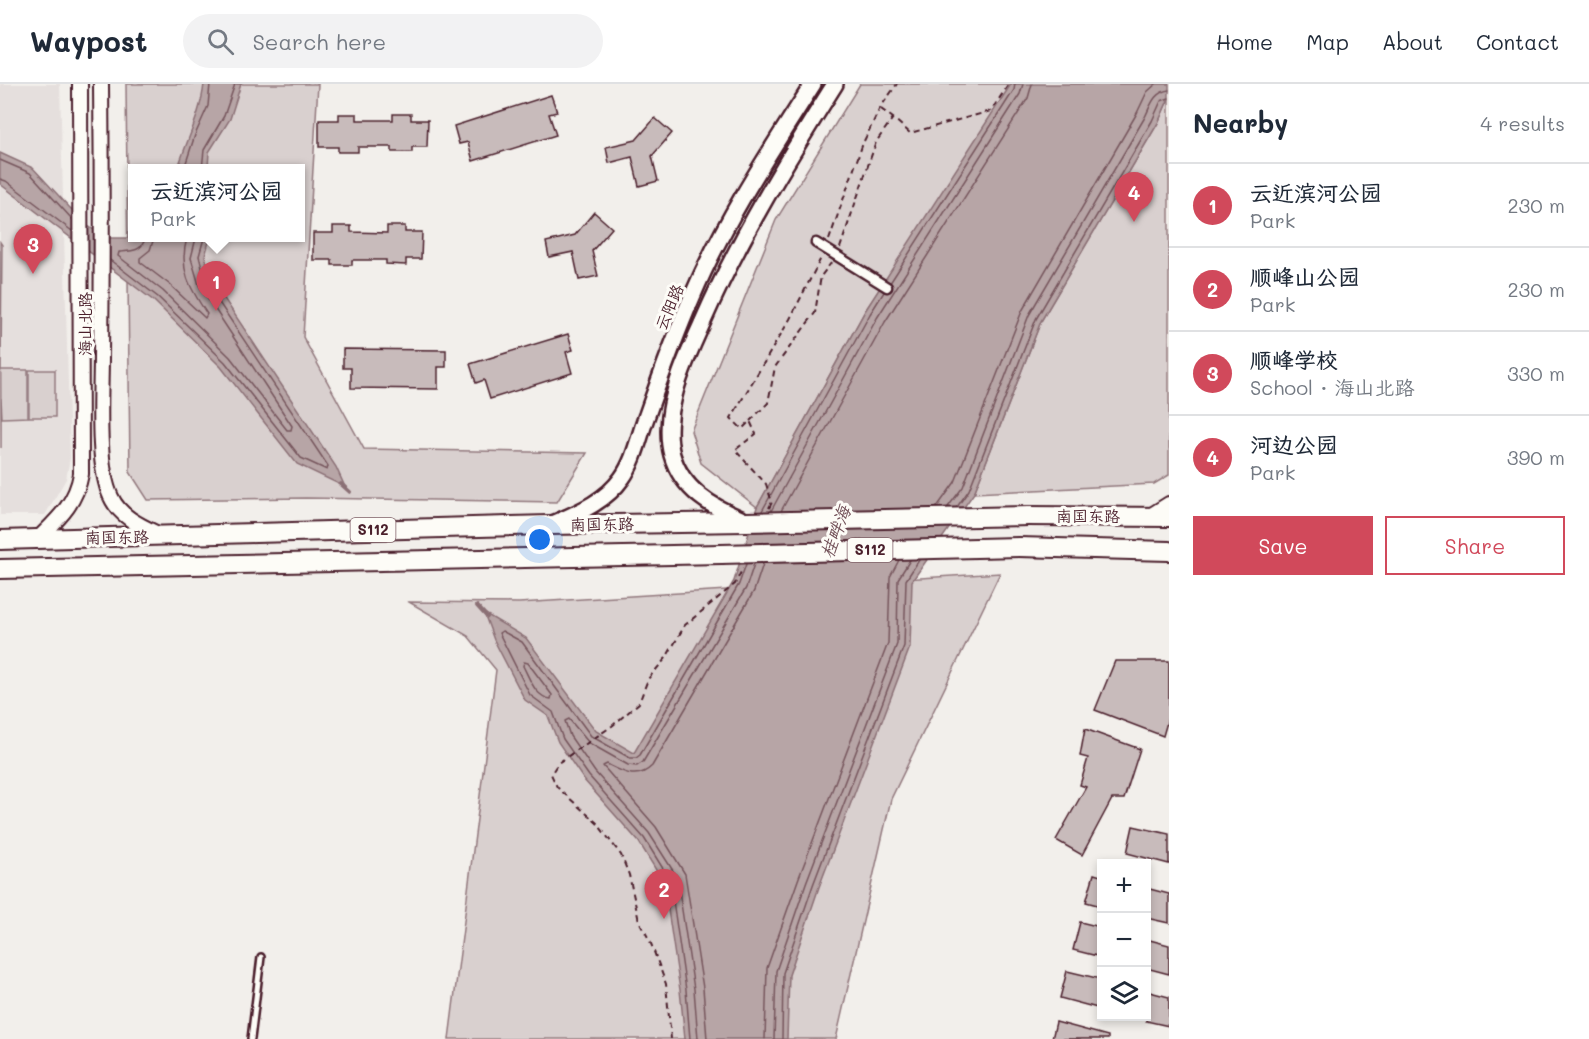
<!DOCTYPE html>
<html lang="en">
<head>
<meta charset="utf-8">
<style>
  :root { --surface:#fff; --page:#f2f2f3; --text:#1f2937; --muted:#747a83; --line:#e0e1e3; --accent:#d1495b }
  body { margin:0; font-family:Mali,"LXGW WenKai TC",sans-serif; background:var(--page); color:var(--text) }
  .controls { position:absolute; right:18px; bottom:18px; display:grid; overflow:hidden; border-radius:0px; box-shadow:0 3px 9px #0003 }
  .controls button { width:54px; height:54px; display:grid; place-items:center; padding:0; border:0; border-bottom:2px solid var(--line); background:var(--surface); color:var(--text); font:30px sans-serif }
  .you { position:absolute; left:540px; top:456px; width:21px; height:21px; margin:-15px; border:4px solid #fff; border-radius:50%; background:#1a73e8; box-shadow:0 0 0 9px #1a73e833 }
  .badge { display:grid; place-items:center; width:39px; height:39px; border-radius:50%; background:var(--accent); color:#fff; font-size:20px; font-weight:700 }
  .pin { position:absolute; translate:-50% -50px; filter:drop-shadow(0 2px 3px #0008) }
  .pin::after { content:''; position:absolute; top:32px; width:21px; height:18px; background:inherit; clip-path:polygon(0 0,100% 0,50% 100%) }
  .popup { position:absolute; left:128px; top:80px; width:177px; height:78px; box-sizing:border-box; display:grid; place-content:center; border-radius:0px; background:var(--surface); filter:drop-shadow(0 2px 4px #0005); font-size:20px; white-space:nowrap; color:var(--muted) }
  .popup b { font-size:22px; color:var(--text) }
  .popup::after { content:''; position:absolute; left:50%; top:100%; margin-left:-12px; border:12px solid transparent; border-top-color:var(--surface) }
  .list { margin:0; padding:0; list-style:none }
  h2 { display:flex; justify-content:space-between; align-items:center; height:78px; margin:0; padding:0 24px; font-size:26px }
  h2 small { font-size:20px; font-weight:400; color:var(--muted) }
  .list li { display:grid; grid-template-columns:39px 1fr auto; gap:18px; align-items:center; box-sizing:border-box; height:84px; padding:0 24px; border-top:2px solid var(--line) }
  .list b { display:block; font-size:22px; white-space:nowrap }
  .list p { margin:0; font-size:20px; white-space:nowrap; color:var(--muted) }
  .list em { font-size:20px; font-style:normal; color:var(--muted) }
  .actions { display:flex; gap:12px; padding:18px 24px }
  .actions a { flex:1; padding:14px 0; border:2px solid var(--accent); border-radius:0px; text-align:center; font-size:21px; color:var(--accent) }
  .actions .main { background:var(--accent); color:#fff }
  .icon { flex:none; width:33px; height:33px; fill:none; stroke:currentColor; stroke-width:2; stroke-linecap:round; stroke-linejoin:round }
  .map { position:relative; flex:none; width:1169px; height:955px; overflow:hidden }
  header { display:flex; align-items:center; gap:36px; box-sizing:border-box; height:84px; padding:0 30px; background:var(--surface); border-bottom:2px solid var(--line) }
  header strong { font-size:28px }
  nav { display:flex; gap:33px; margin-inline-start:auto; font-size:21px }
  .search { width:420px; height:54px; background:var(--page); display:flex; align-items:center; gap:15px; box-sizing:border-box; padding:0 21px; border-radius:33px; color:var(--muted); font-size:22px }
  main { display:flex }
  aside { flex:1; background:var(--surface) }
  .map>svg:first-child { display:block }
  .built { fill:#e5dfdd }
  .green { fill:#d9d0cf; stroke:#92787d; stroke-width:1.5; fill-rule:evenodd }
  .water { fill:#b7a5a6; stroke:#8b6f75; stroke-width:1.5 }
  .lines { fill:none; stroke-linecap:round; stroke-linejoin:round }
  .shore { stroke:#76555c; stroke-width:1.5 }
  .stream { stroke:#8b6f75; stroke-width:4 }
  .building { fill:#c8bbbb; stroke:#4a1f2b; stroke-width:1.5 }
  .service-casing { stroke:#4a1f2b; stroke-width:10 }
  .pedestrian-casing { stroke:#4a1f2b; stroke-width:13 }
  .tertiary-casing { stroke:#4a1f2b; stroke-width:18 }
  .secondary-casing { stroke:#4a1f2b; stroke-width:20 }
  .trunk-casing { stroke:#4a1f2b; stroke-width:22 }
  .path { stroke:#4a1f2b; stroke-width:2; stroke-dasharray:6 4.5; stroke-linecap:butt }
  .service { stroke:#fdfcf7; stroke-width:5 }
  .pedestrian { stroke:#fdfcf7; stroke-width:8 }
  .tertiary { stroke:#fdfcf7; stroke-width:14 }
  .secondary { stroke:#fdfcf7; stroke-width:15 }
  .trunk { stroke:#fdfcf7; stroke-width:18 }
  .trunk-bridge-casing { stroke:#4a1f2b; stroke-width:22; stroke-linecap:butt }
  .trunk-bridge { stroke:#fdfcf7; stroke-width:18 }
  .labels { text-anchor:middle; stroke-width:6; stroke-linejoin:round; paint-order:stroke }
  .shield { fill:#fdfcf7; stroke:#806168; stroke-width:1.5 }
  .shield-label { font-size:15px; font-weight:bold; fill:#4a1f2b }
  .street-label { font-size:16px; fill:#4a1f2b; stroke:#fdfcf7 }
  .water-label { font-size:18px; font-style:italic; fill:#704e56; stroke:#fdfcf7 }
</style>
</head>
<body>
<header>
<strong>Waypost</strong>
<div class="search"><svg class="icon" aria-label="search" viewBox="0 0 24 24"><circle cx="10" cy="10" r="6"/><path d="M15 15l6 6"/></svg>Search here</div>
<nav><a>Home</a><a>Map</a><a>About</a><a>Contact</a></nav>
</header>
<main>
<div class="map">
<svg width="1169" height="955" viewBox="0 0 1169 955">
  <rect width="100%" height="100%" fill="#f2efeb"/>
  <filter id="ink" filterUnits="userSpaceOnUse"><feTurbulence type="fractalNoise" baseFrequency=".0167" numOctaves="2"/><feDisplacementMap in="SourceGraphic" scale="12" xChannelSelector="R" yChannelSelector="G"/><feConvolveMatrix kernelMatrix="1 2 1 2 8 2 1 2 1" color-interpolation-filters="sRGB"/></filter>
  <g filter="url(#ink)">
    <polygon class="built" points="0,0 60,0 70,374 66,395 45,431 0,431"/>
    <g class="green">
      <path d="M126 0H318L303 253 364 365 587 369 557 418 306 414 148 416 130 388ZM132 85H300V154H132Z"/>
      <polygon points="860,0 1019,0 865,227 757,423 701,379 691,347 776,136"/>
      <polygon points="1169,14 1169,391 1154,400 974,409 1041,237 1158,39"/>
      <polygon points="0,158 2,161 1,286 28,286 28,333 2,334 1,314 1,364"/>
      <rect x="29" y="286" width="26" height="47"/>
      <polygon points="1000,489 891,715 836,955 449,955 496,586 468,552 409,518 519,519"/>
    </g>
    <g class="water">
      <path d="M204 0H241L230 35 209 68 208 84H178C187 56 201 29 204 0Z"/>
      <polygon points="1011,0 1169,0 1169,14 1158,39 1041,237 974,409 912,497 910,563 819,803 789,891 787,955 685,955 680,906 664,799 639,758 584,696 558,658 548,632 525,616 494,556 484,529 526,554 596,647 634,669 734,497 757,423 865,227"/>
      <polygon points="0,69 33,84 84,139 105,154 210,154 205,172 211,195 336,383 345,403 297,380 221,283 154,217 0,100"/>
    </g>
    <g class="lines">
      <g class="shore">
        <polyline points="0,76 30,89 72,135"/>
        <polyline points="184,85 195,51 208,22 210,0"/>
        <polyline points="202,85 204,66 224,32 235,0"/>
        <polyline points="0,95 6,97 72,147"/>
        <path d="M145 154C142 168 131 167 119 168L118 172 163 207 230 273 287 346H291L292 342 199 201 191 174 196 154"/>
        <path d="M154 154 150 166 140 174V178L169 200 205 234 207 230C190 204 178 185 187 154"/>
        <polyline points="110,176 158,213 225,278 301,374 327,386 328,382 206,199 199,172 204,154"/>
        <polyline points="890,199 1014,6 1015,0"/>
        <polyline points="937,423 955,398 1022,227 1137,29 1147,8 1156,0"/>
        <path d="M948 423 963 403 1029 231 1145 33C1151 21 1154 8 1169 6"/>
        <polyline points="957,423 969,406 1036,235 1152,37 1161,17 1169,14"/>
        <polyline points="762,427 870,230 884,208"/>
        <polyline points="771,427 877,234 1020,10 1023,0"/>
        <polyline points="781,427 885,238 1028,14 1032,0"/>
        <path d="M524 578 528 579 552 611 551 615C535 613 530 595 523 582Z"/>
        <polyline points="690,955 686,906 670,796 644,754 589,692 563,655 553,628 530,611 499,549 502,547 522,558 591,652 630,674 636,674 640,671 739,500 746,480"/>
        <polyline points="698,955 694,905 677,793 649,749 595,688 570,652 565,637 569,635 589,659 628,681 637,682 643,678 746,504 754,480"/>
        <path d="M707 955 703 904 685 790 656 743 603 682 607 680C623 688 637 697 652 682L754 507 763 480"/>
        <polyline points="765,955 767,884 798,796 888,559 890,493 899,476"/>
        <polyline points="774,955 776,887 806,799 897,560 898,495 910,476"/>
        <polyline points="782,955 783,889 813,801 904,562 906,496 919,476"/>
      </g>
      <g class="stream">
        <polyline points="341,400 350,408"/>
        <polyline points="477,522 487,533"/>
      </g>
    </g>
    <g class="building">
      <polygon points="551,11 557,28 549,30 556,51 473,77 468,58 459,60 454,42"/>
      <polygon points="339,30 357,30 357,36 393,36 393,30 411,30 411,36 428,36 427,63 412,63 412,68 392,68 392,63 358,63 358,68 338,68 338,63 319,63 319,36 339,36"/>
      <polygon points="655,34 672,49 652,72 658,97 639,102 632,73 609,79 606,63 636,56"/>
      <polygon points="594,128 612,144 592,167 598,192 579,196 573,168 549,173 546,158 575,151"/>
      <polygon points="333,142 351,142 351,148 387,149 387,142 405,142 405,148 422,148 421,175 406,175 406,181 386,180 386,176 352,176 352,181 332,181 332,176 313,176 313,149 333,149"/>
      <polygon points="568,250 573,266 566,268 572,289 490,315 484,296 476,299 470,280"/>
      <polygon points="343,265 446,266 446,283 438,283 438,305 351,304 351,284 343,284"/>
      <polygon points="1115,577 1169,577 1169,631 1163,652 1095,626"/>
      <polygon points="1085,645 1140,665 1124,715 1112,715 1082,771 1056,756 1086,703 1080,701 1088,674 1080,672"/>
      <polygon points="1133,742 1169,750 1169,780 1127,769"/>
      <polygon points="1094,790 1101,792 1101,822 1086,818"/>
      <polygon points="1146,804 1169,810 1169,839 1146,834"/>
      <polygon points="1080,838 1101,843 1101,873 1073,866"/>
      <polygon points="1146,855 1169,861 1169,890 1146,884"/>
      <polygon points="1067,887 1101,895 1101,925 1060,914"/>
      <polygon points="1146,907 1169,913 1169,942 1146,937"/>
      <polygon points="1056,938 1108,952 1108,955 1052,955"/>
    </g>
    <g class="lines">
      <g class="service-casing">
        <polyline id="service" points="251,955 261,873"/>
      </g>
      <g class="pedestrian-casing">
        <polyline id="pedestrian" points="816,159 887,203"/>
      </g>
      <g class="tertiary-casing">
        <g id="tertiary">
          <path d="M101 0C102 91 102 182 101 273 101 309 96 382 111 413 120 433 141 442 160 451"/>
          <polyline points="1150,432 1169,420"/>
          <path d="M39 454C59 434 76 419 81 390L80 0"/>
        </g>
      </g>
      <g class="secondary-casing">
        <g id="secondary">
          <path d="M743 436C712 423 682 406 672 371 667 353 669 330 674 312 680 286 693 260 704 235 740 153 787 76 835 0"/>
          <path d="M555 439C580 428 606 417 622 394 635 376 639 352 647 331 661 291 675 252 692 213 724 137 769 69 813 0"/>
        </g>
      </g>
      <g class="trunk-casing">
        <g id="trunk">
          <polyline points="1028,432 1169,433"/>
          <polyline points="0,456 549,441 746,438"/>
          <polyline points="1019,463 1169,467"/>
          <polyline points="0,485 721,470"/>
        </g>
      </g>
      <g class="path">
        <polyline points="881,25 893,34"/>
        <polyline points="829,156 863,59 880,24 897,0"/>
        <polyline points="840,164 876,58 893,34 910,49 991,27 1009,0"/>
        <polyline points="750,337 768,319 775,283 815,229 821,192 831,179"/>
        <polyline points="769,424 772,418 766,400 735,366 756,350 750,337 742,345 731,334 790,235 822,172"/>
        <polyline points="671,955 666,900 650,857 639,837 629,791 621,771 597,739 557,703 551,690 558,679 612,642 639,619 648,595 666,574 685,541 735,500 743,484"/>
      </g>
      <use href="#service" class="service"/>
      <use href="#pedestrian" class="pedestrian"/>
      <use href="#tertiary" class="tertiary"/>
      <use href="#secondary" class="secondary"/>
      <use href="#trunk" class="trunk"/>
      <g class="trunk-bridge-casing">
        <g id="trunk-bridge">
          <polyline points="746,438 1028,432"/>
          <polyline points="721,470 1019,463"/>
        </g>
      </g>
      <use href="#trunk-bridge" class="trunk-bridge"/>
    </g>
  </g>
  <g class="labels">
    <g class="shield">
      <rect x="350.5" y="434" width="45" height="24" rx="4.5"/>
      <rect x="847.5" y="454" width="45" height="24" rx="4.5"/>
    </g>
    <g class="shield-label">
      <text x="373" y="451">S112</text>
      <text x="870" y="471">S112</text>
    </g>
    <g class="street-label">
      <text transform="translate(669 223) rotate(-67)" y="6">云阳路</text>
      <text transform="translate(85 240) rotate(-90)" y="6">海山北路</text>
      <text x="1088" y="438">南国东路</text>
      <text transform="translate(602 440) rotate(-1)" y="6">南国东路</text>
      <text transform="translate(117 453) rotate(-1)" y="6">南国东路</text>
    </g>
    <g class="water-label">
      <text transform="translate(836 448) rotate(-69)" y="6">桂畔海</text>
    </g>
  </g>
</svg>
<div class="controls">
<button>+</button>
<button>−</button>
<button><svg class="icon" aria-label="layers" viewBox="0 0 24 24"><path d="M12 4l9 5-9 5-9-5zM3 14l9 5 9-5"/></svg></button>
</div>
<div class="you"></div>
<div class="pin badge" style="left:216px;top:227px">1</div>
<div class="popup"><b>云近滨河公园</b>Park</div>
<div class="pin badge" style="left:664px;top:835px">2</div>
<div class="pin badge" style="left:33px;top:190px">3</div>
<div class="pin badge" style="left:1134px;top:138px">4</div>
</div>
<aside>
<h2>Nearby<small>4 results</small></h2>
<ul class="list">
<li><span class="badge">1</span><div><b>云近滨河公园</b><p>Park</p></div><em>230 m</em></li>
<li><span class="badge">2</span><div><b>顺峰山公园</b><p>Park</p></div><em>230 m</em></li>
<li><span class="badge">3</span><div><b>顺峰学校</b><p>School · 海山北路</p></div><em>330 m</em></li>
<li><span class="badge">4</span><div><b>河边公园</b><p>Park</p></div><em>390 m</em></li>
</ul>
<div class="actions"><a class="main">Save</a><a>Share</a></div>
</aside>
</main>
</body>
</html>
